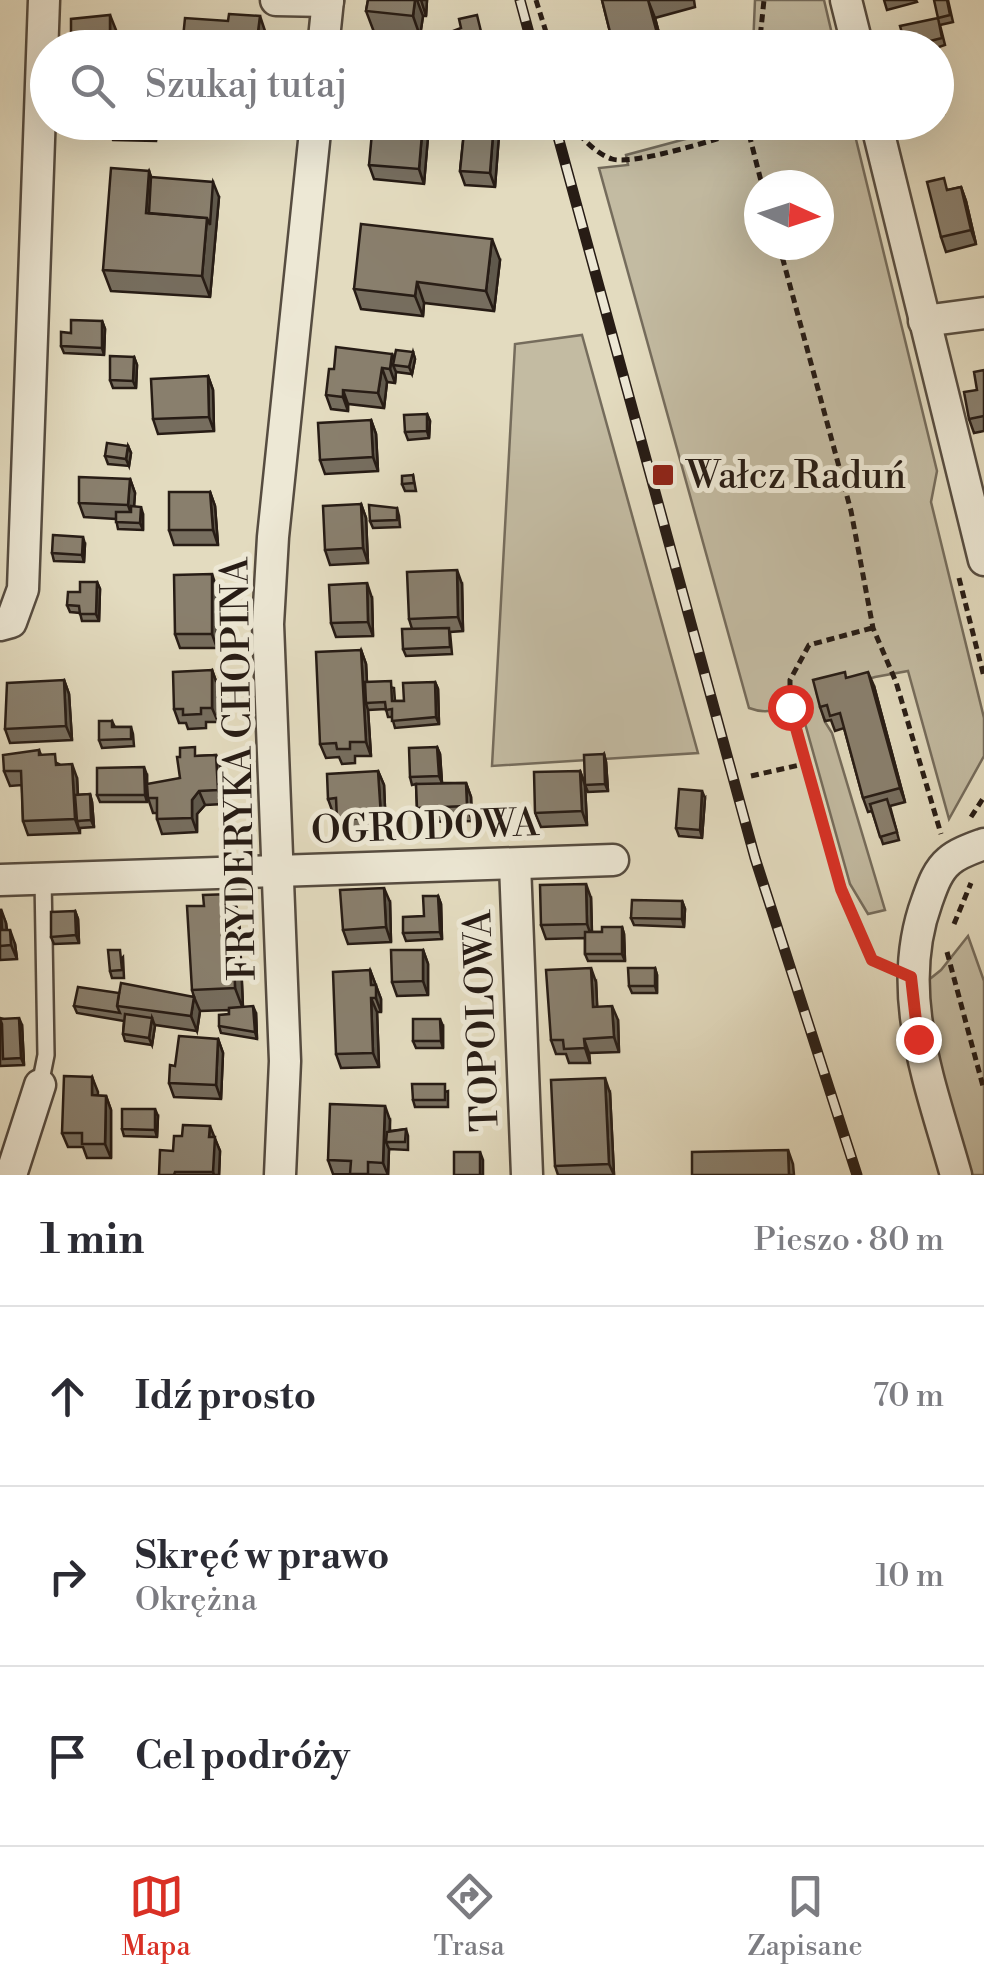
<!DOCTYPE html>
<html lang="pl">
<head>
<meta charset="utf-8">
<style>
  :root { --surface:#fff; --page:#f2f2f3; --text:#2b2b33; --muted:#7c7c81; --line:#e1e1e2; --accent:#d93025 }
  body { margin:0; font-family:"Libre Bodoni",serif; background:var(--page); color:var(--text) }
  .compass { position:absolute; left:744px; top:170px; width:90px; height:90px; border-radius:50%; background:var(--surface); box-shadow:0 10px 40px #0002; rotate:93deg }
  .stop { position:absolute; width:30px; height:30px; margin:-22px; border:8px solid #d93025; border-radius:50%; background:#fff }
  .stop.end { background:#d93025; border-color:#fff; box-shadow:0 2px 10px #0008 }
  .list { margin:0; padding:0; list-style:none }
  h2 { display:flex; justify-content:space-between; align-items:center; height:130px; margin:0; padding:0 40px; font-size:42px }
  h2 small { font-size:32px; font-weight:400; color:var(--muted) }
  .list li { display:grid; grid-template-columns:65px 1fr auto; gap:30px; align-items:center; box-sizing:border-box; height:180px; padding:0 40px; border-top:2px solid var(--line) }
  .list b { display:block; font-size:38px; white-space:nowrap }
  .list p { margin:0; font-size:32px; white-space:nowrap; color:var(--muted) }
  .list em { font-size:32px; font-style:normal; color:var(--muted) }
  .icon { flex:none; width:55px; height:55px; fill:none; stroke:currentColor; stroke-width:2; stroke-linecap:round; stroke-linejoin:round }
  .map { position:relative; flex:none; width:984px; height:1175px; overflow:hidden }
  .search { position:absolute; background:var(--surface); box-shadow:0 10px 40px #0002; left:30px; right:30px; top:30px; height:110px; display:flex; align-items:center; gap:25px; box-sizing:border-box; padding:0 35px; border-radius:55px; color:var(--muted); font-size:38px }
  .sheet { height:670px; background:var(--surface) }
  nav { display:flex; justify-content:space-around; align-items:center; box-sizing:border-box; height:140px; border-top:2px solid var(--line); background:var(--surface); font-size:28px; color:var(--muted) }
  nav a { display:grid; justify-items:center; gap:5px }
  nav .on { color:var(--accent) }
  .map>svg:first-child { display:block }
  .green { fill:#c3bba2; stroke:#756c5c; stroke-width:2.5; fill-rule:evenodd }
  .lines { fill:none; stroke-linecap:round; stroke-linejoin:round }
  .service-casing { stroke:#564c40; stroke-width:20 }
  .minor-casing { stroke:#564c40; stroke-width:35 }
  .path { stroke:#271c15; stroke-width:5; stroke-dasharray:8 5; stroke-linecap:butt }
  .service { stroke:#ede8d5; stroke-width:15 }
  .minor { stroke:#ede8d5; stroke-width:30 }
  .rail-casing { stroke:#271c15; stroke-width:11 }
  .rail { stroke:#ede8d5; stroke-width:8; stroke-dasharray:22; stroke-linecap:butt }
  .wall { fill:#766d5e; stroke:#271c15; stroke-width:2.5 }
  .shaded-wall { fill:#60594c; stroke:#271c15; stroke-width:2.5 }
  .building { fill:#897f6d; stroke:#271c15; stroke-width:2.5 }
  .route { stroke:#d93025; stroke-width:12 }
  .poi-dot { fill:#8f2418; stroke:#ede8d5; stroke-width:4 }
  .labels { text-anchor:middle; stroke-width:10; stroke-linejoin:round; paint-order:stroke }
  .poi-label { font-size:38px; fill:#271c15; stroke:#ede8d5; text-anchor:start }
  .street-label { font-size:38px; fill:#271c15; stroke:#ede8d5 }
</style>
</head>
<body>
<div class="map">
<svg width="984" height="1175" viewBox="0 0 984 1175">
  <rect width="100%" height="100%" fill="#e3dbbf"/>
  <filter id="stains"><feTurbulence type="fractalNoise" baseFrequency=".002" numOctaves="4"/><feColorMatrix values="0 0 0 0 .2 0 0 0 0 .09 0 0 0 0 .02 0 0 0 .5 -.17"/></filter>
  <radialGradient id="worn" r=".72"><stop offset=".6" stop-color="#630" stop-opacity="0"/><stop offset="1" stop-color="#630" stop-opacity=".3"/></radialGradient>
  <g class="green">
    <polygon points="755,0 824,0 835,47 753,47"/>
    <path d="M745 123H852L937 471 931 502 984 718V756L949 819 908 671 875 677 817 694 825 722 832 733 885 910 868 914 850 884 801 709C780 706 770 716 749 708L599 168 628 165 626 155ZM759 185H819V245H759Z"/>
    <polygon points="582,335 698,753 492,766 515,344"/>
    <polygon points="968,936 984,981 984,1175 966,1175 916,990 941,970"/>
  </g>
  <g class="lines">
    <g class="service-casing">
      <polyline id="service" points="40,1085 46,1055 43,878"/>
    </g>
    <g class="minor-casing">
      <g id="minor">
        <polyline points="276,0 328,1"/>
        <polyline points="846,0 858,48"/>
        <polyline points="323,48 328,0"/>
        <polyline points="876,122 984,560"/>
        <polyline points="924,321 984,313"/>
        <polyline points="0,625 11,622 23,589 44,0"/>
        <polyline points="515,864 527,1175"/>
        <polyline points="0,880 613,860"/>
        <polyline points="11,1175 40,1085"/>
        <polyline points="280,1175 285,1061 268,624 273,537 316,122"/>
        <path d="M956 1175C931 1085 893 993 927 901 932 887 937 871 949 861 958 853 973 848 984 844"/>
      </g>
    </g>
    <g class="path">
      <polyline points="536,0 551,48"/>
      <polyline points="759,48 764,0"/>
      <path d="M573 122C577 136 597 154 612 159 634 166 722 137 748 130"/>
      <polyline points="751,122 748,130 762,185"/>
      <polyline points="779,245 851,511 873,628 896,682 941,834"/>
      <polyline points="959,578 984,677"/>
      <polyline points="872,628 809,645 790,680 790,707 841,889 872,960 885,966"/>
      <polyline points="751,776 804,764"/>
      <polyline points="971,817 984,797"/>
      <polyline points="954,924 971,883"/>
      <polyline points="947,952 984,1090"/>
    </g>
    <use href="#service" class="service"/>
    <use href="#minor" class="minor"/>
    <g class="rail-casing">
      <g id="rail">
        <polyline points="520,0 533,48"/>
        <polyline points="554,122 755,858 857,1175"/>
      </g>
    </g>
    <use href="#rail" class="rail"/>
  </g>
  <g class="wall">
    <polygon points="368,0 427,0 426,16 423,16 420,36 374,32 366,11"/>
    <polygon points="602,0 694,0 695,7 655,18 663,48 614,48"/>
    <polygon points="884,0 916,0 917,2 887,10"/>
    <polygon points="948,0 953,22 940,25 945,45 936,48 906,48 938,18"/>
    <polygon points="936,82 944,114 936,116"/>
    <polygon points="110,122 156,122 156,141 113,140 110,133"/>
    <polygon points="465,122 500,122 495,187 465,185 460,171"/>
    <polygon points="635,122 700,122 641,138"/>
    <polygon points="429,125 424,184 374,179 369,165"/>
    <polygon points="149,171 151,177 219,197 210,297 111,291 103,270"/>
    <polygon points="961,187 966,201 976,244 946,252 941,237 948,190"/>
    <polygon points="500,260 494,311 424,303 423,316 361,309 354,289"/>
    <polygon points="102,321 105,329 104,355 64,353 61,346 71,333"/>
    <polygon points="413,352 415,359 412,374 396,372 395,383 387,382 384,408 348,404 348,411 331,409 326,395 334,369 392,354 394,360"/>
    <polygon points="134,357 137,365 136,388 113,388 110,380"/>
    <polygon points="984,370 984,431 974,433 969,419"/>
    <polygon points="208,376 213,390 214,431 158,434 153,419"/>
    <polygon points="427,414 430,421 429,438 408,440 405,432"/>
    <polygon points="371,420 376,434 378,471 325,474 320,460"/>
    <polygon points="128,446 131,453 129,466 108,464 105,456"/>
    <polygon points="413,475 416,491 405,491 402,484"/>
    <polygon points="130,479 135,493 134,506 143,514 143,530 118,529 116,519 84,517 79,503"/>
    <polygon points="210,492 215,506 218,545 174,545 169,530"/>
    <polygon points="361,504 366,518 368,563 330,565 325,550"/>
    <polygon points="397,508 399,516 400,527 373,528 370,521"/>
    <polygon points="85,544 84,562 54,561 52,553"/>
    <polygon points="97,582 100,589 99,621 82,621 80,613 70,612 67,605 80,592"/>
    <polygon points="462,584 463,631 450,632 452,654 406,656 403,649 412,629 409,619"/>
    <polygon points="217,589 217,648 180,648 175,634"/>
    <polygon points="372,598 373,636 336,637 331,623"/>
    <polygon points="361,650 366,664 367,682 394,688 395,701 404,701 435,682 438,689 439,724 395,728 392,717 388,717 386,709 368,710 371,756 355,756 355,763 342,764 339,757 326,758 320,744"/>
    <polygon points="212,670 217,684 218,722 206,722 206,728 188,729 186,723 179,723 174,709"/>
    <polygon points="847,678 874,686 905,802 890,806 899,840 883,844 872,811 868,812 863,798 844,728 835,731 831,720 825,721 820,707"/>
    <polygon points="64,680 69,694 72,740 10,743 5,729"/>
    <polygon points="112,721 115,727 131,727 133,734 134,746 102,748 99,740"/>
    <polygon points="437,747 440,754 442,783 466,783 471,797 472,821 422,822 417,808 416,784 412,785 410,777"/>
    <polygon points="39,750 41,755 59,764 77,778 78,795 90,794 92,802 94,827 80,828 80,833 28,835 23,821 22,785 10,786 4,771"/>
    <polygon points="604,754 606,762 608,791 588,792 585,785 587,825 541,827 535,813 580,771 585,784"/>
    <polygon points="216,755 221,769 223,804 205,805 197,814 197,832 162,834 157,819 157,813 153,813 148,798 180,778 198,756"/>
    <polygon points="378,771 384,785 386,831 342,834 337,820 336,813 333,813 328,799"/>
    <polygon points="147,775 147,802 100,802 97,795"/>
    <polygon points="705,798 702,838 679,836 676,828"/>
    <polygon points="232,894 239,915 243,1007 256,1013 257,1039 221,1033 219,1026 229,1014 229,1010 200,1011 197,1031 155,1025 152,1045 125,1041 123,1034 124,1021 77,1013 74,1006 119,993 194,997 192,990 204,906"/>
    <polygon points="438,896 441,904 442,939 406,941 403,933 424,916"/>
    <polygon points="591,898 592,932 602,932 622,927 624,934 625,961 588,961 585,954 585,938 546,939 541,925"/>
    <polygon points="682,901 685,909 684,927 634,925 631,918"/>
    <polygon points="390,902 391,942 348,944 343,930"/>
    <polygon points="0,909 6,923 7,930 15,944 17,959 0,960"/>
    <polygon points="75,911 78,919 79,943 54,944 51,937"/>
    <polygon points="423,950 428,964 428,995 397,996 392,982"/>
    <polygon points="123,957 124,978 112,978 110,971"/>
    <polygon points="655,968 657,975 657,993 632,993 629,986"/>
    <polygon points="370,970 381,999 381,1012 377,1012 379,1067 341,1068 336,1054"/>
    <polygon points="596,982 597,1007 618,1020 619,1052 589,1053 590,1063 569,1063 566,1054 556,1054 551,1040"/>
    <polygon points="0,1018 22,1025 24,1065 0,1066"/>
    <polygon points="443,1026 443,1048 416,1048 413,1041"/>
    <polygon points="218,1039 223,1053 221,1099 174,1097 169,1083 175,1066"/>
    <polygon points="92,1077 98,1096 106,1096 111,1110 111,1158 87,1158 83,1147 68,1147 62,1133"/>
    <polygon points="448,1091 448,1107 415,1107 413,1100"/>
    <polygon points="610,1093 614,1175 558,1175 555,1166"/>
    <polygon points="158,1116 157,1137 124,1136 122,1129"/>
    <polygon points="390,1120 390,1131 406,1129 408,1136 408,1150 389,1149 388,1175 333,1174 328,1160"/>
    <polygon points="214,1137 220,1151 219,1175 159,1175 173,1151"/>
  </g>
  <g class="shaded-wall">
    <polygon points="415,0 417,0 423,16 420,36 413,16"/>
    <polygon points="421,0 427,0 426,16"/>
    <polygon points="648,0 655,18 663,48 661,48"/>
    <polygon points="110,15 116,30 115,48 110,48"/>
    <polygon points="260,16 267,37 266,48 256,48"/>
    <polygon points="151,122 156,122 156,141 151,127"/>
    <polygon points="423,122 428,122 429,125 424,184 419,169"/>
    <polygon points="494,122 500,122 495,187 490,173"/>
    <polygon points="149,171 156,192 154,220 146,213"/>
    <polygon points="213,182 219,197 210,297 202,276 207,218"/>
    <polygon points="961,187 966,201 976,244 971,230"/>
    <polygon points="492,239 500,260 494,311 486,291"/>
    <polygon points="417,282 424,303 423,316 415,296"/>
    <polygon points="102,321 105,329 104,355 102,348"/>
    <polygon points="413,352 415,359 412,374 409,367"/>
    <polygon points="392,354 396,365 393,365 396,372 395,383 390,369"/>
    <polygon points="134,357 137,365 136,388 133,381"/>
    <polygon points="382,368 387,382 384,408 378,393"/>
    <polygon points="208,376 213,390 214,431 209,417"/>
    <polygon points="343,390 348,404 348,411 343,397"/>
    <polygon points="427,414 430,421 429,438 427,431"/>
    <polygon points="371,420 376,434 378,471 373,457"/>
    <polygon points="128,446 131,453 129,466 126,459"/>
    <polygon points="130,479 135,493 133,520 128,505"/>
    <polygon points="210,492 215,506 218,545 213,530"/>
    <polygon points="361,504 366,518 368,563 363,548"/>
    <polygon points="141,507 143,514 143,530 140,523"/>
    <polygon points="83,537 85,544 84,562 82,555"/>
    <polygon points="457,570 462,584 463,631 458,617"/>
    <polygon points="212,574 217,589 217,648 212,634"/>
    <polygon points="97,582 100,589 99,621 96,614"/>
    <polygon points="367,583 372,598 373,636 368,622"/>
    <polygon points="361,650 366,664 368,703 366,703 368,710 371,756 366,742"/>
    <polygon points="212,670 217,684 218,722 212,708"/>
    <polygon points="868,672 874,686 905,802 900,788"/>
    <polygon points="64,680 69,694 72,740 66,726"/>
    <polygon points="435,682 438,689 439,724 436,717"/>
    <polygon points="437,747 440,754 442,783 439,776"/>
    <polygon points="604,754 606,762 608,791 605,784"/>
    <polygon points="216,755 221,769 223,804 218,790"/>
    <polygon points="72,764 77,778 79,821 77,821 80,833 75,819"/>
    <polygon points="144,767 147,775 147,802 145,795"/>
    <polygon points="378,771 384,785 386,831 381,817"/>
    <polygon points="580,771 585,785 587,825 582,811"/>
    <polygon points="466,783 471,797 472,821 467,806"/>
    <polygon points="199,791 205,805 197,814 197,832 192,818 192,800"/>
    <polygon points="702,791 705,798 702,838 700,830"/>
    <polygon points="90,794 92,802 94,827 91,820"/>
    <polygon points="586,884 591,898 592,938 587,924"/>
    <polygon points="384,888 390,902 391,942 386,927"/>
    <polygon points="232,894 239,915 243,1009 235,988"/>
    <polygon points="438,896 441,904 442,939 440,932"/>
    <polygon points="682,901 685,909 684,927 682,919"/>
    <polygon points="1,909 6,923 8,944 2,930"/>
    <polygon points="75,911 78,919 79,943 76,935"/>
    <polygon points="622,927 624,934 625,961 622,954"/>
    <polygon points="10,930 15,944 17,959 11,945"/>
    <polygon points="423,950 428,964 428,995 423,981"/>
    <polygon points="591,968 596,982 598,1021 593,1007"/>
    <polygon points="655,968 657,975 657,993 655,986"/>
    <polygon points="370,970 381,999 381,1012 371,985"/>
    <polygon points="194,997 200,1011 197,1031 191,1016"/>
    <polygon points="371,998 377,1012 379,1067 373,1053"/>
    <polygon points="253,1006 256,1013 257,1039 255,1032"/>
    <polygon points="612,1006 618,1020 619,1052 614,1037"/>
    <polygon points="19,1018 22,1025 24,1065 21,1058"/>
    <polygon points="152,1018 155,1026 152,1045 149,1038"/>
    <polygon points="440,1019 443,1026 443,1048 441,1041"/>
    <polygon points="218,1039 223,1053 221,1099 216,1085"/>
    <polygon points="584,1039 589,1053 590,1063 585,1048"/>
    <polygon points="92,1077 98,1092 97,1110 92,1095"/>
    <polygon points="605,1078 610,1093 614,1175 609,1164"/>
    <polygon points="106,1096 111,1110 111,1158 105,1144"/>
    <polygon points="385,1106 390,1120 389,1142 386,1142 389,1149 388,1175 383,1163"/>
    <polygon points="155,1109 158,1116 157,1137 155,1130"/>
    <polygon points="210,1126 220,1151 219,1175 214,1175 213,1172 209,1137"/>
    <polygon points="788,1150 793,1164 794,1175 789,1175"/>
    <polygon points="480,1152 483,1160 483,1175 480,1175"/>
  </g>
  <g class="building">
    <polygon points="368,0 415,0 413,16 366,11"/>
    <polygon points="602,0 648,0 661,48 614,48"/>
    <polygon points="934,0 947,0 950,15 938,18 942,38 906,47 900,26 938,18"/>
    <polygon points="229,14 260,16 256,48 182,48 185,18 228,21"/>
    <polygon points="110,15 110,48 71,48 71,19"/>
    <polygon points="477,15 485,48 457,48 453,31 461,28 459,19"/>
    <polygon points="110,122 122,122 125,133 110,133"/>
    <polygon points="122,122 151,122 151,127 122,126"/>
    <polygon points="373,122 423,122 419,169 369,165"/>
    <polygon points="465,122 494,122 490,173 460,171"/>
    <polygon points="111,168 149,171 146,213 207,218 202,276 103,270"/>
    <polygon points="151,177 213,182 210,225 207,218 149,213"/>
    <polygon points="944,178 947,190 961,187 971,230 941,237 927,182"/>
    <polygon points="361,224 492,239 486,291 417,282 415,296 354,289"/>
    <polygon points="71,320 102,321 102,348 61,346 61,332 71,333"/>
    <polygon points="336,347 392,354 390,369 382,368 378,393 343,390 343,397 326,395 329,369 334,369"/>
    <polygon points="396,350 413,352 409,367 393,365"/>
    <polygon points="110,356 134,357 133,381 110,380"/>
    <polygon points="984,370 984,416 969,419 964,392 977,390 974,372"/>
    <polygon points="208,376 209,417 153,419 151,379"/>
    <polygon points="427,414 427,431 405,432 404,415"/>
    <polygon points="371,420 373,457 320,460 318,423"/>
    <polygon points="107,443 128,446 126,459 105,456"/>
    <polygon points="413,475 414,483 402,484 402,476"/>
    <polygon points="79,477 130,479 128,505 79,503"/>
    <polygon points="169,492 210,492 213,530 169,530"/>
    <polygon points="361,504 363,548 325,550 323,506"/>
    <polygon points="369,505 397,508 397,520 370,521"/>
    <polygon points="131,506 141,507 140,523 116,522 116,512 131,512"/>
    <polygon points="53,535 83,537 82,555 52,553"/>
    <polygon points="457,570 458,617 409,619 407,572"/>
    <polygon points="212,574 212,634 175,634 174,575"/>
    <polygon points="80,582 97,582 96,614 80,614 79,606 67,605 68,592 80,592"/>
    <polygon points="367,583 368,622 331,623 329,585"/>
    <polygon points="449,628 450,647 403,649 402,629"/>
    <polygon points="361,650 366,742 350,742 350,749 337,749 336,743 320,744 316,652"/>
    <polygon points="212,670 212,708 201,708 201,714 183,715 183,709 174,709 173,672"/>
    <polygon points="845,672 846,678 868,672 900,788 863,798 840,713 830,716 827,705 820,707 813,680"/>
    <polygon points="64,680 66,726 5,729 7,683"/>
    <polygon points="391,681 392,701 404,701 403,683 435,682 436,717 392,721 392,709 386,710 385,702 366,703 365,682"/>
    <polygon points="99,721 112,721 112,727 131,727 131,739 99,740"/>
    <polygon points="195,747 195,756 216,755 218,790 199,791 192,800 192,818 157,819 157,798 148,798 147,784 180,778 177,757 180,757 180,748"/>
    <polygon points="437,747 439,776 410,777 409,748"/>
    <polygon points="39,750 39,755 55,754 56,765 72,764 75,819 23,821 21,771 4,771 3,755"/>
    <polygon points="604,754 605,784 585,785 584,755"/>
    <polygon points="144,767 145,795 97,795 97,768"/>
    <polygon points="378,771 381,817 337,820 336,798 328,799 327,774"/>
    <polygon points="580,771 582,811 535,813 534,772"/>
    <polygon points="466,783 467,806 417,808 416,784"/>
    <polygon points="679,789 702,791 700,830 676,828"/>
    <polygon points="90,794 91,820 77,821 75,795"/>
    <polygon points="887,799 897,832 880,837 870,804"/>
    <polygon points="586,884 587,924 541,925 540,885"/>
    <polygon points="384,888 386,927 343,930 340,890"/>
    <polygon points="232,894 235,988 192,990 187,906 204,906 203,895"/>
    <polygon points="423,896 438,896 440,932 403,933 403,917 424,916"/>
    <polygon points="632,900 682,901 682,919 631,918"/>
    <polygon points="0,909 2,930 10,930 11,945 0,946"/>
    <polygon points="75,911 76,935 51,937 51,912"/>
    <polygon points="602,927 622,927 622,954 585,954 585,932 602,932"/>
    <polygon points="108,950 120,950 122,970 110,971"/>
    <polygon points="391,950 423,950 423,981 392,982"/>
    <polygon points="591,968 593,1007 612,1006 614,1037 584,1039 585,1048 564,1049 563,1040 551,1040 546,970"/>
    <polygon points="628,968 655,968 655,986 629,986"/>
    <polygon points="370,970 371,985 376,985 376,998 371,998 373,1053 336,1054 333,972"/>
    <polygon points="121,983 194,997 191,1016 117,1006"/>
    <polygon points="78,987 119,993 117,1006 120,1013 74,1006"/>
    <polygon points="253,1006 255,1032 219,1026 219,1015 229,1014 229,1008"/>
    <polygon points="125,1014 152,1018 149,1038 123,1034"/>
    <polygon points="19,1018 21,1058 3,1059 2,1024 0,1019"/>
    <polygon points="413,1019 440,1019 441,1041 413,1041"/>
    <polygon points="179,1036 218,1039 216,1085 169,1083 170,1065 175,1066"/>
    <polygon points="64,1076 92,1077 92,1095 106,1096 105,1144 82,1144 82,1133 62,1133"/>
    <polygon points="605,1078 609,1164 555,1166 551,1080"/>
    <polygon points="412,1084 445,1084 445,1100 413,1100"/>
    <polygon points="330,1104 385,1106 383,1163 368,1162 368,1174 350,1174 351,1161 328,1160"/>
    <polygon points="122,1109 155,1109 155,1130 122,1129"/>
    <polygon points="183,1125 210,1126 209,1137 215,1137 213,1172 175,1172 174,1175 159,1175 160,1150 173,1151 174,1136 182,1136"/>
    <polygon points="406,1129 405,1142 386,1142 387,1132"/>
    <polygon points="788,1150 789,1175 692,1175 692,1152"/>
    <rect x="454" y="1152" width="26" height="23"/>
  </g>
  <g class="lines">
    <polyline class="route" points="790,707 841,889 872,960 911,977 918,1039"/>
  </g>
  <rect class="poi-dot" x="651" y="463" width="24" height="24" rx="5"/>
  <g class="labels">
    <g class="poi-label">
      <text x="686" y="488">Wałcz Raduń</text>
    </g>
    <g class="street-label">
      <text transform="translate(238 769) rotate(-91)" y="13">FRYDERYKA CHOPINA</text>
      <text transform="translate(425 826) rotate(-2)" y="13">OGRODOWA</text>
      <text transform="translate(481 1021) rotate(-92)" y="13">TOPOLOWA</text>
    </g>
  </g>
  <rect width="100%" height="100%" filter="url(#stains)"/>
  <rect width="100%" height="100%" fill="url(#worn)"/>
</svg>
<svg class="compass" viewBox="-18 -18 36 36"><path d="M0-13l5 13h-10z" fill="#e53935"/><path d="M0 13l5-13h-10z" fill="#7c7c81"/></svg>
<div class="stop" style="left:790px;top:707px"></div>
<div class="stop end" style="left:918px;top:1039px"></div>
<div class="search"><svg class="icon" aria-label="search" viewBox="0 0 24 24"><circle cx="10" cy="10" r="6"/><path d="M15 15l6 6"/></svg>Szukaj tutaj</div>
</div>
<section class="sheet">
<h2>1 min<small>Pieszo · 80 m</small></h2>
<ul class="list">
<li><svg class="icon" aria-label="ahead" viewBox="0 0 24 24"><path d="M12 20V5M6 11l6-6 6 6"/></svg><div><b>Idź prosto</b></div><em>70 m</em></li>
<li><svg class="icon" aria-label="right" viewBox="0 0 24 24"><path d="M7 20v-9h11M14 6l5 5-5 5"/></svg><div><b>Skręć w prawo</b><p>Okrężna</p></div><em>10 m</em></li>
<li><svg class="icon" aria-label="arrive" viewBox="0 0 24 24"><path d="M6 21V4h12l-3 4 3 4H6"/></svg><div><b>Cel podróży</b></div></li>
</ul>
</section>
<nav>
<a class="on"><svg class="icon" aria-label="map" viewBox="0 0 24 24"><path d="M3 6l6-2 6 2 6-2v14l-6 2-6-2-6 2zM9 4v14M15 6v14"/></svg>Mapa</a>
<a><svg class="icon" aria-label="directions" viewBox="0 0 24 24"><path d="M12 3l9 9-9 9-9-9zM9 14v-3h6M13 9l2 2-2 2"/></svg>Trasa</a>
<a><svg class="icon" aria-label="saved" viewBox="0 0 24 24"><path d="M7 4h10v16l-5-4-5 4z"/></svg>Zapisane</a>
</nav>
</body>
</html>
